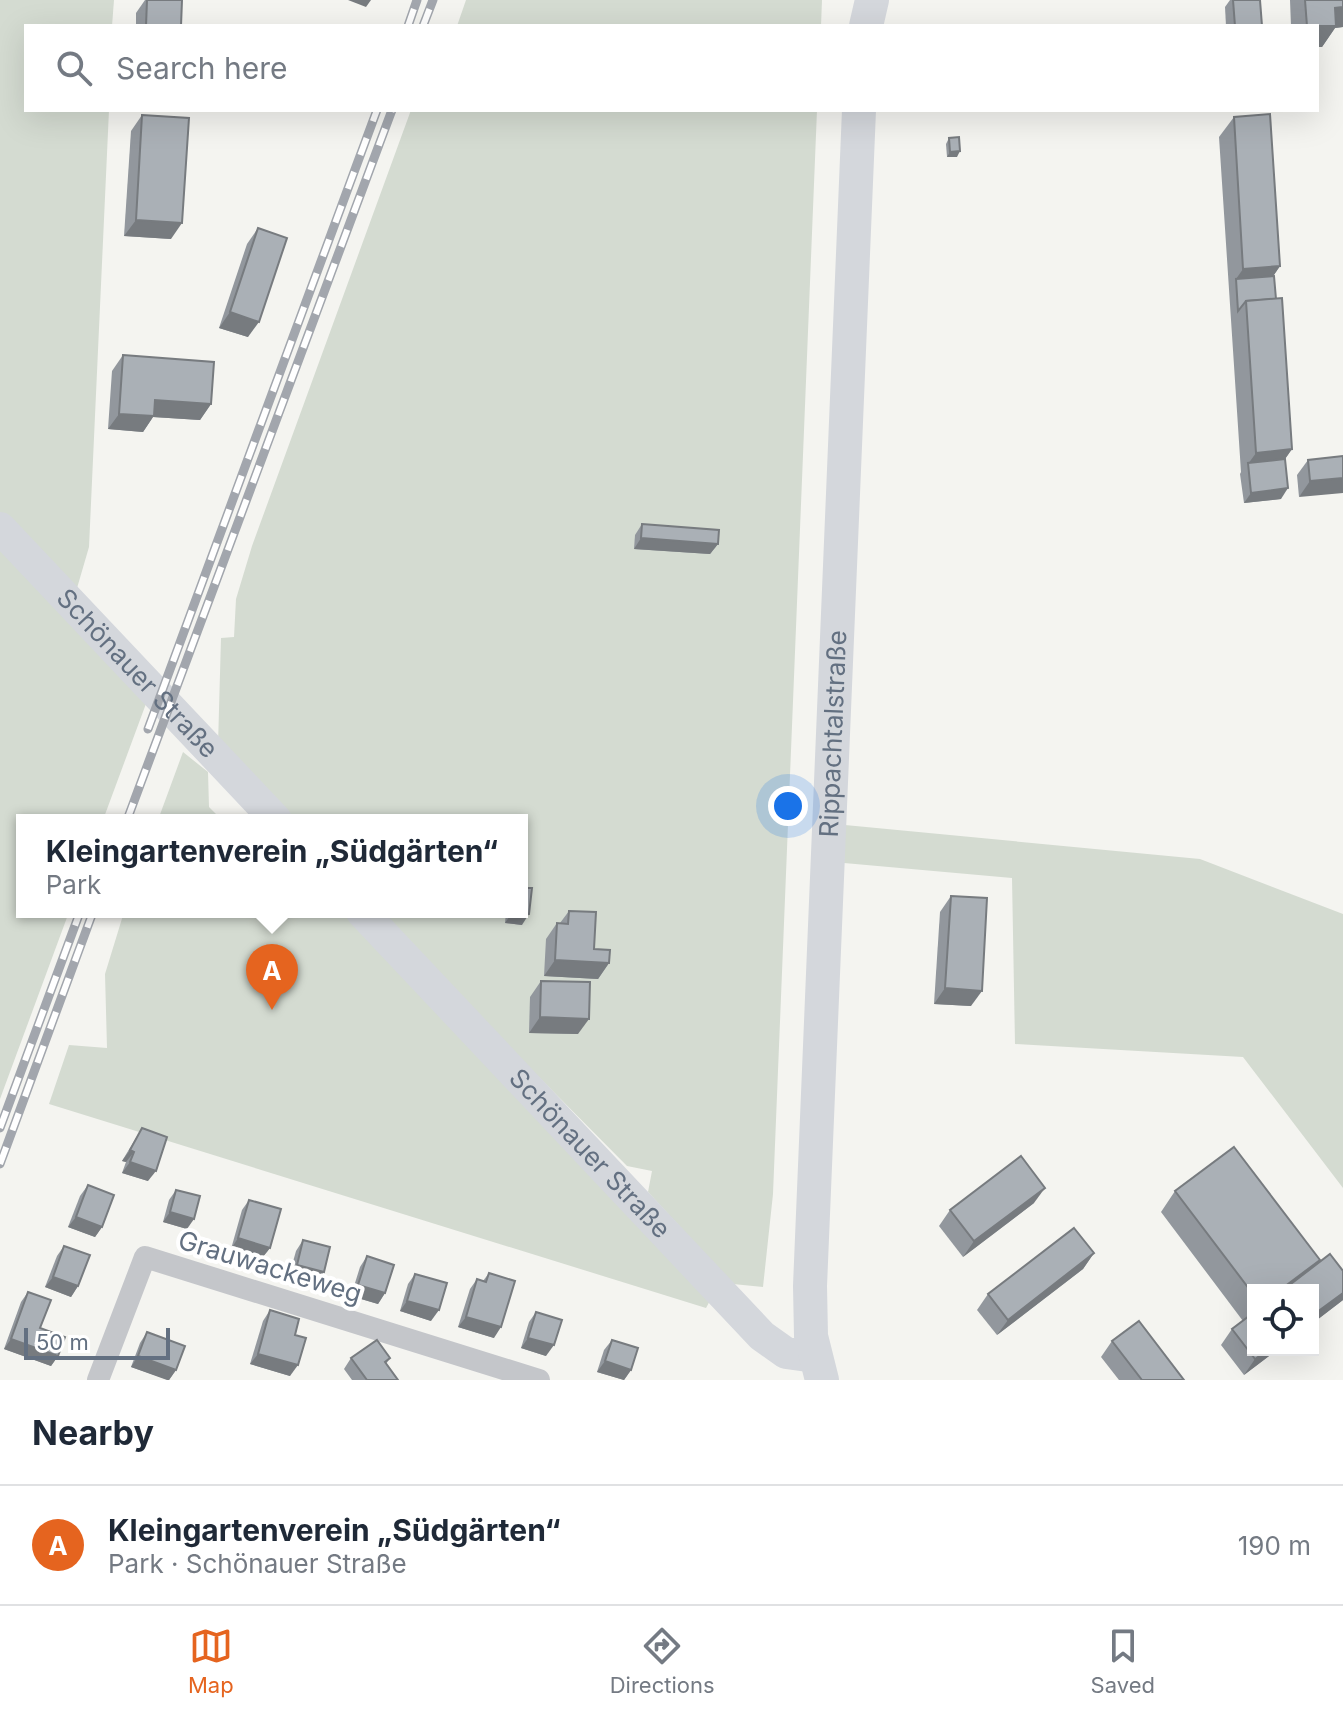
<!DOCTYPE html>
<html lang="en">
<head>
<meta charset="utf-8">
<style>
  :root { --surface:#fff; --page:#f2f2f3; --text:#1f2937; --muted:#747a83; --line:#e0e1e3; --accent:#e5641f }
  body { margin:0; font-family:Inter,sans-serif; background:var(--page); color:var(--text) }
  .controls { position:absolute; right:24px; bottom:24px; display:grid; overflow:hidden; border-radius:0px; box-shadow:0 8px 32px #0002 }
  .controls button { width:72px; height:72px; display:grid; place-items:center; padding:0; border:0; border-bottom:2px solid var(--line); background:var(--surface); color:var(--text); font:40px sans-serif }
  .scale { position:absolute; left:24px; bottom:20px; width:146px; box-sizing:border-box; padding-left:8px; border:4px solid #637081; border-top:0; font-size:22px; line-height:28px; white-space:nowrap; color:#637081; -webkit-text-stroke:6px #fff; paint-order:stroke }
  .you { position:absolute; left:788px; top:806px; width:28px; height:28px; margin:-20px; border:6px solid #fff; border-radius:50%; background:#1a73e8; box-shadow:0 0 0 12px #1a73e833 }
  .badge { display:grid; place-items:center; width:52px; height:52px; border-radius:50%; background:var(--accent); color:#fff; font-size:26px; font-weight:700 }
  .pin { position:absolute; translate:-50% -66px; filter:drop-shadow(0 2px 4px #0008) }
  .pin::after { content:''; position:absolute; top:42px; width:28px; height:24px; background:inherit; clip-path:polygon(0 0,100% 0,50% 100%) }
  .popup { position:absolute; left:16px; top:814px; width:512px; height:104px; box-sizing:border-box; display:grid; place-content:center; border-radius:0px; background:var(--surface); filter:drop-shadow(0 2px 6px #0005); font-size:26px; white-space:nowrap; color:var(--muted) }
  .popup b { font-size:30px; color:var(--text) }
  .popup::after { content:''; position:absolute; left:50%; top:100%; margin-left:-16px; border:16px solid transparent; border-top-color:var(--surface) }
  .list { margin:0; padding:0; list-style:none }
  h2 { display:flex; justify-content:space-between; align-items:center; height:104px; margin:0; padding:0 32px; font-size:34px }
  h2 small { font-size:26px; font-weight:400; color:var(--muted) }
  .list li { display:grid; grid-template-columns:52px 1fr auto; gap:24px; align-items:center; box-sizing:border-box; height:120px; padding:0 32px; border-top:2px solid var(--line) }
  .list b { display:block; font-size:30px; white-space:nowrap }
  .list p { margin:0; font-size:26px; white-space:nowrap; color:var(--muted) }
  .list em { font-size:26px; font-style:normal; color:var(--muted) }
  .icon { flex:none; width:44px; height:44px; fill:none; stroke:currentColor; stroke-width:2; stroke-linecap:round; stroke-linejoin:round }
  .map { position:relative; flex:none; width:1343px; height:1380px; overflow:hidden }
  .search { position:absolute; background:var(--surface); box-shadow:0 8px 32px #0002; left:24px; right:24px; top:24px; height:88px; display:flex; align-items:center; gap:20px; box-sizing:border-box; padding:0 28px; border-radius:0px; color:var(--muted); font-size:30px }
  .sheet { height:224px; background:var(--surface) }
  nav { display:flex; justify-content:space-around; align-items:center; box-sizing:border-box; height:112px; border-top:2px solid var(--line); background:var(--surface); font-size:22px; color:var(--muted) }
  nav a { display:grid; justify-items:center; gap:4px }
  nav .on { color:var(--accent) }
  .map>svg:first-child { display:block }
  .green { fill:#d4dbd1 }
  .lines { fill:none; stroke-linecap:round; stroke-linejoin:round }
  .street { stroke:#c4c6ca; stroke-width:22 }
  .secondary { stroke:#d4d7dc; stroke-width:32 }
  .primary { stroke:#d4d7dc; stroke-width:34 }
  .rail-casing { stroke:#a2a6ad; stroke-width:9 }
  .rail { stroke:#fff; stroke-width:6; stroke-dasharray:18; stroke-linecap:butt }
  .wall { fill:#92979d }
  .shaded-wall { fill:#777b7f }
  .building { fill:#aab0b6; stroke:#777b7f; stroke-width:2 }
  .labels { text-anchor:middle; stroke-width:8; stroke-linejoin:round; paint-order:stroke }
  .street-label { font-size:26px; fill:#637081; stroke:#fff }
</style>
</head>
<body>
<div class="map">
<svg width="1343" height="1380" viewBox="0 0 1343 1380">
  <rect width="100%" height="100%" fill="#f4f4f0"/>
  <g class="green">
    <polygon points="0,0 114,0 112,26 26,26 26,110 109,110 89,547 75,595 147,701 103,820 22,820 22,912 69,912 0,1099"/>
    <polygon points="466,0 822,0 821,26 457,26"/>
    <polygon points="411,110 817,110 773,1194 763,1287 733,1284 648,1192 652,1171 627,1166 375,912 522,912 522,820 286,820 218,745 221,638 234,637 236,599 252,546"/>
    <polygon points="183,752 208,772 209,807 222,820 158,820"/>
    <polygon points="845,825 1200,859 1343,914 1343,1188 1243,1057 1015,1044 1012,878 844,863"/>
    <polygon points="124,912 346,912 712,1297 706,1308 49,1104 69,1045 107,1048 105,974"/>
  </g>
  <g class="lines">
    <polyline class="street" points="98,1380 145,1257 539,1380"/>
    <g class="secondary">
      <path id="s1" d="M0 528 276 820"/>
      <path id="s2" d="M362 912 762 1336 786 1353 815 1357"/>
    </g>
    <g class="primary">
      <polyline points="866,26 872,0"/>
      <path id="s3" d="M822 1380 811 1336 810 1286 859 110"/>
    </g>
    <g class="rail-casing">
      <g id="rail">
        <polyline points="408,26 417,0"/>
        <polyline points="423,26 433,0"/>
        <polyline points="148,729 377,110"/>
        <polyline points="127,820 392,110"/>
        <polyline points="0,1128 80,912"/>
        <polyline points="0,1164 93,912"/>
      </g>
    </g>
    <use href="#rail" class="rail"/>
  </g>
  <g class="wall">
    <polygon points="145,0 182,0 181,26 136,26 136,13"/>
    <polygon points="1230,0 1260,0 1262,26 1226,26 1225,7"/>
    <polygon points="1290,0 1343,0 1343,27 1335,28 1322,47 1317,26 1291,26"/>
    <polygon points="142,115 171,239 124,236 131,131"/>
    <polygon points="1234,117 1280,266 1273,276 1292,449 1285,459 1281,499 1244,503 1240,474 1241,472 1219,137"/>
    <polygon points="949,138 957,157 947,157 946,144"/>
    <polygon points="258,228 248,337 219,328 247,244"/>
    <polygon points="123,355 211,404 200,420 153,417 143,432 108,429 112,371"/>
    <polygon points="1343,456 1299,497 1297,475 1308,460"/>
    <polygon points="642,524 718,544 710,554 634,549 635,535"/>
    <polygon points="951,896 971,1006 934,1004 940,912"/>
    <polygon points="569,911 594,949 609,963 598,979 544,976 546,939 557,923 560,923"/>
    <polygon points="506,912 522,912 522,925 505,923"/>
    <polygon points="541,981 578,1034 529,1033 530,997"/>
    <polygon points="142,1128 148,1181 122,1173 126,1162 122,1161"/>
    <polygon points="88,1185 102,1227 95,1237 68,1227 80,1196"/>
    <polygon points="176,1190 187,1229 163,1222 169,1200"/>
    <polygon points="1175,1191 1320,1260 1316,1265 1343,1271 1343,1300 1313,1323 1253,1290 1253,1350 1277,1350 1244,1375 1221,1345 1232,1329 1243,1321 1161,1212"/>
    <polygon points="249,1200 270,1248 262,1258 231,1249 242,1210"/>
    <polygon points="1034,1203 963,1257 939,1226 950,1210"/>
    <polygon points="303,1240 316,1283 289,1276 296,1251"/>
    <polygon points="64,1246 78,1286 71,1297 45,1287 57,1256"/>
    <polygon points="1094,1253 1083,1269 997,1335 977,1310 988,1294"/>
    <polygon points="367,1256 385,1293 378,1304 351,1296 360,1267"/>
    <polygon points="489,1273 494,1338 458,1327 470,1289 477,1279 483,1281"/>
    <polygon points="415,1274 431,1321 400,1311 408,1284"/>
    <polygon points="28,1292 40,1328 58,1356 51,1366 4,1349 21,1302"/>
    <polygon points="270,1310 295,1335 290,1376 250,1364 263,1321"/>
    <polygon points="536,1312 546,1356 521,1348 529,1322"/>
    <polygon points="147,1332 176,1370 169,1380 131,1367 140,1343"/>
    <polygon points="612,1340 631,1370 624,1380 597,1372 604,1350"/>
    <polygon points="1112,1341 1184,1380 1119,1380 1101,1357"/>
    <polygon points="351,1358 390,1358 386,1364 398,1380 352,1380 344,1369"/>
  </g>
  <g class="shaded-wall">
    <polygon points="348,0 371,0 366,7"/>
    <polygon points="1343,7 1343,27 1335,28 1322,47 1317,47 1317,27 1335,8"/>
    <polygon points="960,151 957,157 947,157 950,152"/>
    <polygon points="136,220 182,223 171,239 124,236"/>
    <polygon points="1280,266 1266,287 1236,279 1243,269"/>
    <polygon points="230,312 259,322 248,337 219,328"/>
    <polygon points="155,400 211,404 200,420 153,417 143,432 108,429 119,414"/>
    <polygon points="1292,449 1278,469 1248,464 1256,453"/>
    <polygon points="1343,478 1343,493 1299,497 1310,481"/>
    <polygon points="1288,488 1281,499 1244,503 1251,493"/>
    <polygon points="641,538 718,544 710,554 634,549"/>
    <polygon points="512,913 529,914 522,925 505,923"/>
    <polygon points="555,960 609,963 598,979 544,976"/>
    <polygon points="945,988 982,991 971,1006 934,1004"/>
    <polygon points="540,1017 589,1019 578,1034 529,1033"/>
    <polygon points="130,1150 134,1152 126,1162 122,1161"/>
    <polygon points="130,1162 156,1171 148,1181 122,1173"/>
    <polygon points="1045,1188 1034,1203 963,1257 974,1241"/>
    <polygon points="170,1212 194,1219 187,1229 163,1222"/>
    <polygon points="76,1217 102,1227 95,1237 68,1227"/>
    <polygon points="238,1238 270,1248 262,1258 231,1249"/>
    <polygon points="1094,1253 1083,1269 997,1335 1008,1320"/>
    <polygon points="1320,1260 1305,1281 1293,1290 1280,1290"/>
    <polygon points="297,1265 324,1272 316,1283 289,1276"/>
    <polygon points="53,1277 78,1286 71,1297 45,1287"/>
    <polygon points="358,1285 385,1293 378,1304 351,1296"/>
    <polygon points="1343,1293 1343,1300 1313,1323 1313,1315"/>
    <polygon points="407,1301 439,1310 431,1321 400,1311"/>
    <polygon points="466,1317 501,1327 494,1338 458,1327"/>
    <polygon points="528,1338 554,1345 546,1356 521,1348"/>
    <polygon points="11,1339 58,1356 51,1366 4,1349"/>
    <polygon points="1268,1350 1277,1350 1244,1375 1255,1359"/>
    <polygon points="258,1354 298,1365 290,1376 250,1364"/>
    <polygon points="138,1356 176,1370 169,1380 167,1380 131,1367"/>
    <polygon points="605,1361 631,1370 624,1380 597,1372"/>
  </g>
  <g class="building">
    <polygon points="147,0 182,0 181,26 146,26"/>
    <polygon points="1233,0 1260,0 1262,26 1235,26"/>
    <polygon points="1305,0 1343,0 1343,7 1335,8 1336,26 1307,26"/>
    <polygon points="1270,114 1280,266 1243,269 1234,117"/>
    <polygon points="142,115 189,118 182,223 136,220"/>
    <polygon points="959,137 960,151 950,152 949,138"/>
    <polygon points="258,228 287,238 259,322 230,312"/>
    <polygon points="1274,276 1276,299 1246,301 1238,311 1236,279"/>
    <polygon points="1282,298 1292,449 1256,453 1246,301"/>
    <polygon points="123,355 214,362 211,404 155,400 154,416 119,414"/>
    <polygon points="1343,456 1343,478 1310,481 1308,460"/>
    <polygon points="1285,459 1288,488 1251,493 1248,463"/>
    <polygon points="642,524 719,530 718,544 641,538"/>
    <polygon points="522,888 532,888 529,914 512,913 522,912"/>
    <polygon points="951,896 987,898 982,991 945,988"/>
    <polygon points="569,911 596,912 594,949 610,950 609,963 555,960 557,923 568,924"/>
    <polygon points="541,981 590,982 589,1019 540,1017"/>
    <polygon points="142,1128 167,1137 156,1171 130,1162 134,1152 130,1150"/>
    <polygon points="1234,1147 1320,1260 1280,1290 1253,1290 1253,1294 1175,1191"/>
    <polygon points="1021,1156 1045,1188 974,1241 950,1210"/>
    <polygon points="88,1185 114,1195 102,1227 76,1217"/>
    <polygon points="176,1190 200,1196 194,1219 170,1212"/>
    <polygon points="249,1200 281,1209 270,1248 238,1238"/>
    <polygon points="1074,1228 1094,1253 1008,1320 988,1294"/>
    <polygon points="303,1240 330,1247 324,1272 297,1265"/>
    <polygon points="64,1246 90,1255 78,1286 53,1277"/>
    <polygon points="1330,1254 1343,1271 1343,1293 1313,1315 1313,1290 1283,1290"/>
    <polygon points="367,1256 394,1265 385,1293 358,1285"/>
    <polygon points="489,1273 515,1281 501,1327 466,1317 477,1279 486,1282"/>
    <polygon points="415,1274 447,1283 439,1310 407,1301"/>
    <polygon points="28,1292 51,1300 40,1328 65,1337 58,1356 11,1339"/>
    <polygon points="270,1310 299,1319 295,1335 306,1338 298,1365 258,1354"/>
    <polygon points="536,1312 562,1320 554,1345 528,1338"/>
    <polygon points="1253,1313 1253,1350 1268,1350 1255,1359 1232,1329"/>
    <polygon points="1139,1321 1184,1380 1142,1380 1112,1341"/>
    <polygon points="147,1332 185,1346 176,1370 138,1356"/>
    <polygon points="377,1340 390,1358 385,1362 398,1380 367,1380 351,1358"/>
    <polygon points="612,1340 638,1348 631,1370 605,1361"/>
  </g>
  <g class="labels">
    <g class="street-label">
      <text dy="9" stroke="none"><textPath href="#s1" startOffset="200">Schönauer Straße</textPath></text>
      <text dy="9" stroke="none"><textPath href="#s3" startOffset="648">Rippachtalstraße</textPath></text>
      <text dy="9" stroke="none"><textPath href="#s2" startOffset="332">Schönauer Straße</textPath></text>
      <text transform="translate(270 1267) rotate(17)" y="9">Grauwackeweg</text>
    </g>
  </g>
</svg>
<div class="controls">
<button><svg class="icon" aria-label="locate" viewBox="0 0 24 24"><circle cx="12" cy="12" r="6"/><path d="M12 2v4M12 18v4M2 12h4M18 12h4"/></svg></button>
</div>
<div class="scale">50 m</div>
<div class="you"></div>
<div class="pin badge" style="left:272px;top:1010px">A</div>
<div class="popup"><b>Kleingartenverein „Südgärten“</b>Park</div>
<div class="search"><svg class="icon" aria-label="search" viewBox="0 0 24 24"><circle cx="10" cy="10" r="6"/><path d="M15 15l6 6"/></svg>Search here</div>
</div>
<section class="sheet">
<h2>Nearby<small></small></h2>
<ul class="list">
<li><span class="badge">A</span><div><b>Kleingartenverein „Südgärten“</b><p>Park · Schönauer Straße</p></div><em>190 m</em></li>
</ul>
</section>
<nav>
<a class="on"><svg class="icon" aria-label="map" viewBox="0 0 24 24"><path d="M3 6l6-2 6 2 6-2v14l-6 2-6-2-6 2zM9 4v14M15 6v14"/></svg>Map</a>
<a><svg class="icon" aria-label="directions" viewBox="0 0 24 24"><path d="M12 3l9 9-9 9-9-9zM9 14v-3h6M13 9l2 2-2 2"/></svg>Directions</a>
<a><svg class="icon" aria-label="saved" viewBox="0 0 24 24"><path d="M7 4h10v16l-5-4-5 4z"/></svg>Saved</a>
</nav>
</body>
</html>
